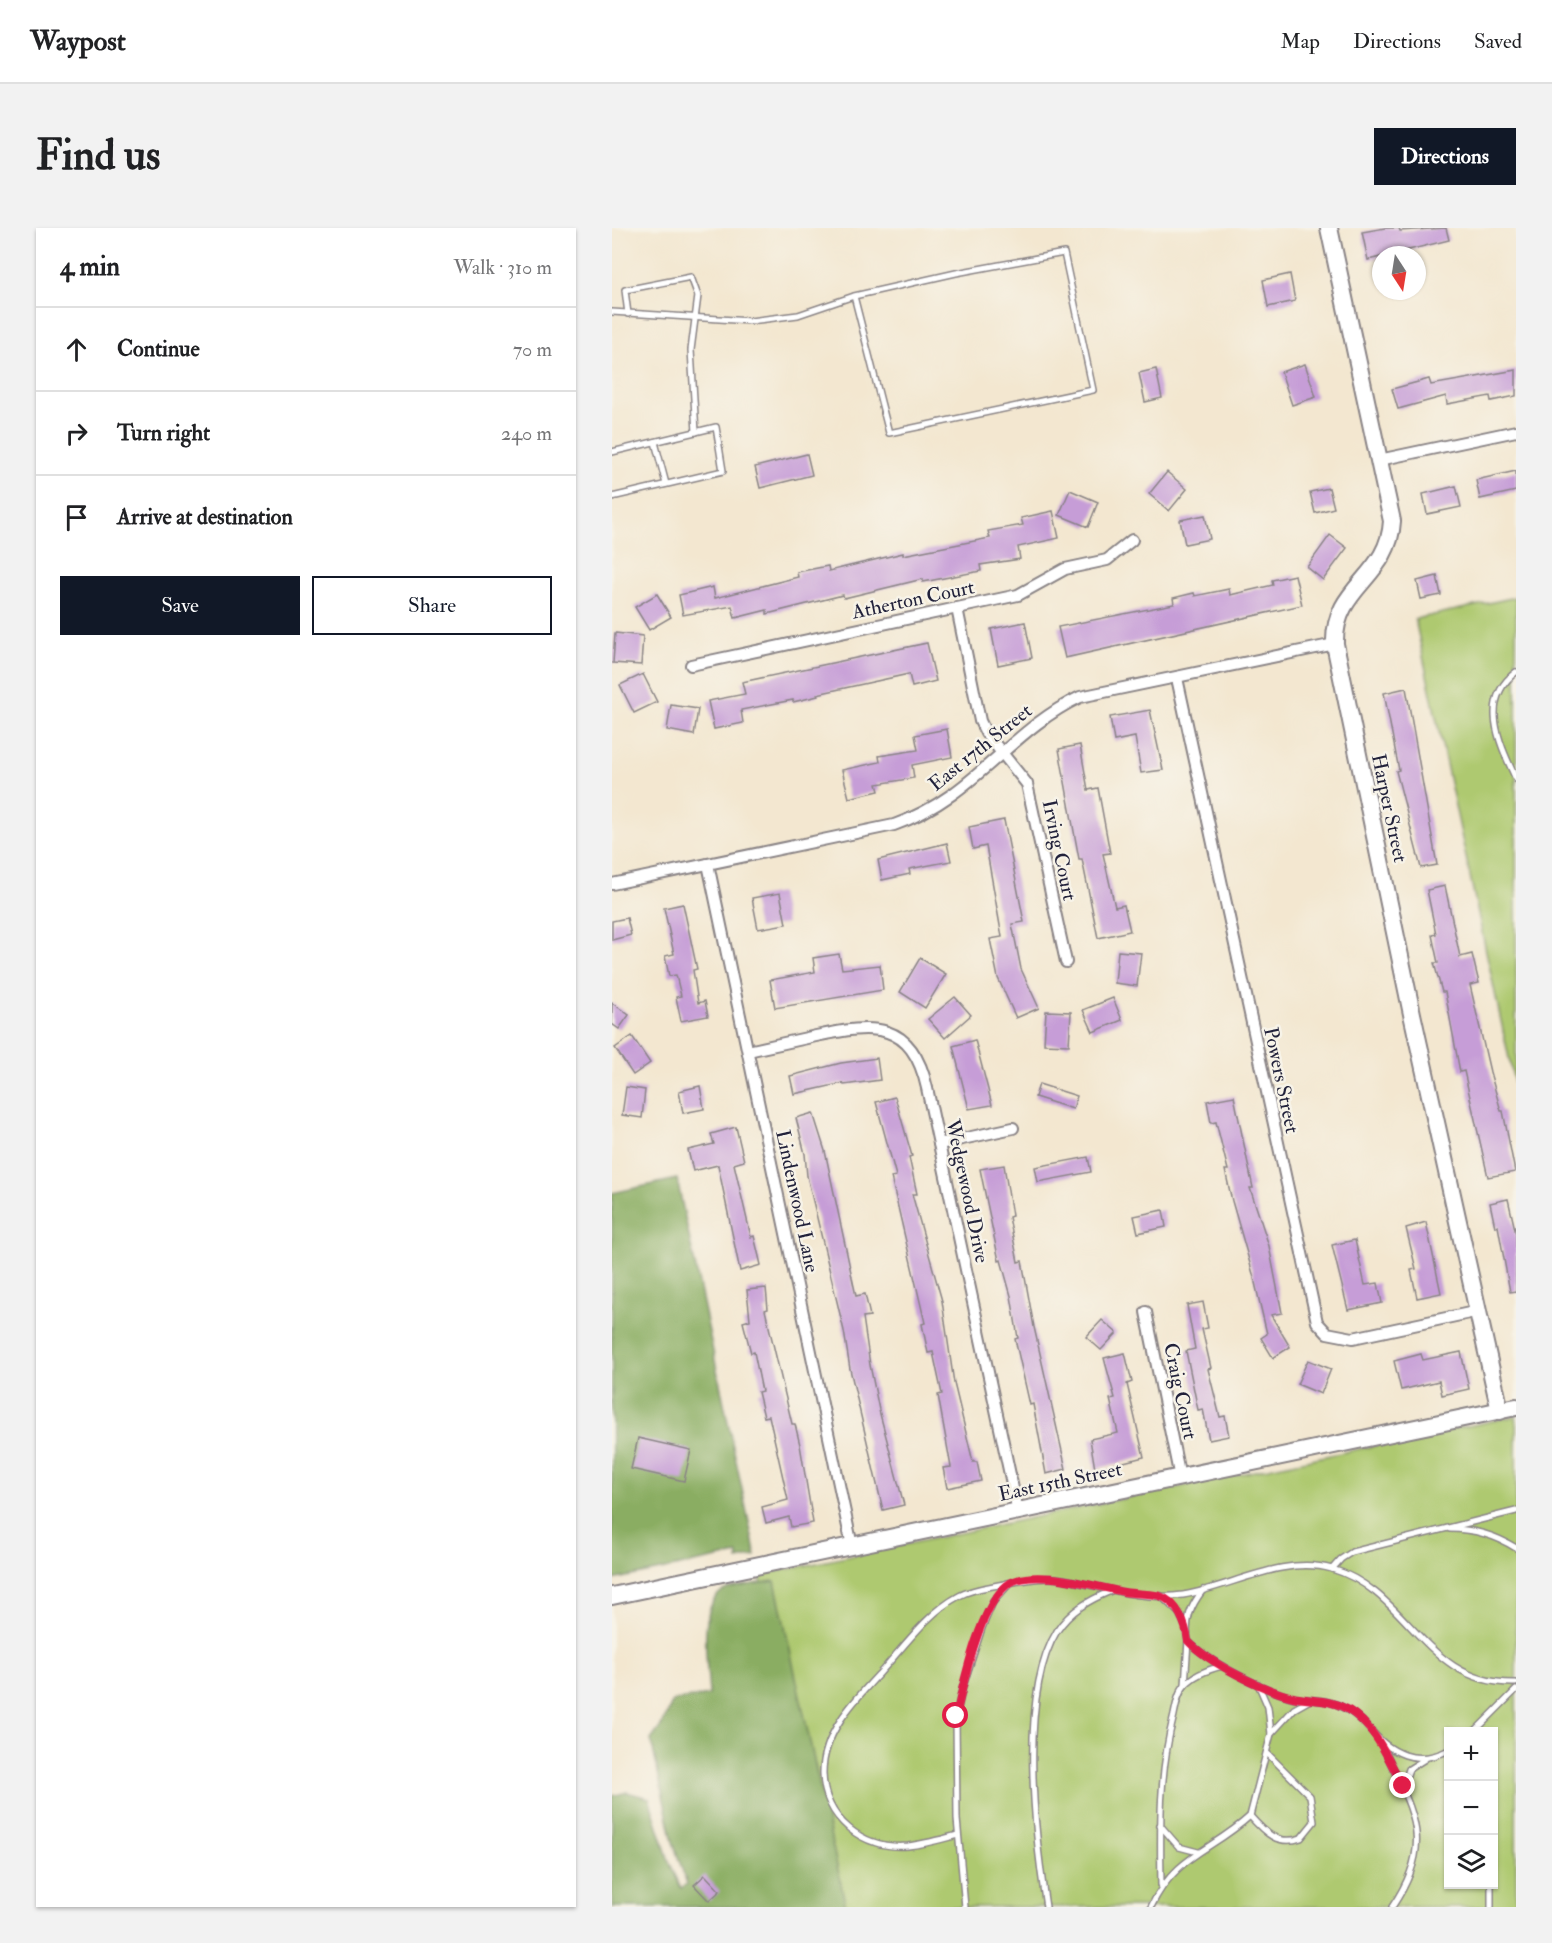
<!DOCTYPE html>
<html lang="en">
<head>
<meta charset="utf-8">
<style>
  :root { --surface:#fff; --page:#f2f2f2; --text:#202124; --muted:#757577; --line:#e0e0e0; --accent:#111827 }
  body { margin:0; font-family:"IM FELL Double Pica",serif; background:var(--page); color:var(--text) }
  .controls { position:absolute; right:18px; bottom:18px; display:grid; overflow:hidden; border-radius:0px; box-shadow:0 2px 4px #0004 }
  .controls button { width:54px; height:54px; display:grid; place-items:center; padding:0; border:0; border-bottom:2px solid var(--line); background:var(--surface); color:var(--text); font:30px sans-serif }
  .compass { position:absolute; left:760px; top:18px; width:54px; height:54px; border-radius:50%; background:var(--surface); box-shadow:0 2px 4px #0004; rotate:168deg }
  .stop { position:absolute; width:18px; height:18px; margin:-14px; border:4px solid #e11d48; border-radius:50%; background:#fff }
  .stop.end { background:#e11d48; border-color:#fff; box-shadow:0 2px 6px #0008 }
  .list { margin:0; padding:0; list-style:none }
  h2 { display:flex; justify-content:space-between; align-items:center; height:78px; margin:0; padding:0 24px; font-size:26px }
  h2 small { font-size:20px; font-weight:400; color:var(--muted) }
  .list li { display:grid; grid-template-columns:39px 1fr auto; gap:18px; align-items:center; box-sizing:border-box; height:84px; padding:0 24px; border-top:2px solid var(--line) }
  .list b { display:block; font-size:22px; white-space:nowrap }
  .list em { font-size:20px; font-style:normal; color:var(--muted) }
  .actions { display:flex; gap:12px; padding:18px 24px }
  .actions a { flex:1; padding:14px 0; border:2px solid var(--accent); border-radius:0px; text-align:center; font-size:21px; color:var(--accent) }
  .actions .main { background:var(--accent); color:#fff }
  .icon { flex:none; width:33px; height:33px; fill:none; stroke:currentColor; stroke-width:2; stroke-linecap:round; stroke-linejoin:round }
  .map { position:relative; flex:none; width:904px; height:1679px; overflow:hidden; border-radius:0px }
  header { display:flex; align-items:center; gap:36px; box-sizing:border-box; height:84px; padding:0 30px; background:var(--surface); border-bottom:2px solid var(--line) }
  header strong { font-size:28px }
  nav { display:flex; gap:33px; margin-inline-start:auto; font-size:21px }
  .intro { display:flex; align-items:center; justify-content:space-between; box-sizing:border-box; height:144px; padding:0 36px }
  h1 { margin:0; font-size:42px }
  .button { padding:15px 27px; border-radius:0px; background:var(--accent); color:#fff; font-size:21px; font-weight:700 }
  main { display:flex; gap:36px; padding:0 36px }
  aside { flex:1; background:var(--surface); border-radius:0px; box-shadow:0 2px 4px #0004 }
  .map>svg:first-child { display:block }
  .green { fill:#aec96f; stroke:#687655; stroke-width:1.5; fill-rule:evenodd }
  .forest { fill:#8aad62; stroke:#56684e; stroke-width:1.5 }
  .building { fill:#c69dd7 }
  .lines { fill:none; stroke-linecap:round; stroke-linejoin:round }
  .lane-casing { stroke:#8a8486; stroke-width:8 }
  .street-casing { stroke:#8a8486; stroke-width:14 }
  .secondary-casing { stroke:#8a8486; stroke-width:20 }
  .lane { stroke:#fff; stroke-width:5 }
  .street { stroke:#fff; stroke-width:10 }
  .secondary { stroke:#fff; stroke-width:16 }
  .route { stroke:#e11d48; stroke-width:8 }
  .labels { text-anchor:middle; stroke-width:5; stroke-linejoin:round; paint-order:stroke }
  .street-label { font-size:20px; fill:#22223b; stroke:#f7f3e8 }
</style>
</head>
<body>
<header>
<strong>Waypost</strong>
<nav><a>Map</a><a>Directions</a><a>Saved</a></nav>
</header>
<div class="intro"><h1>Find us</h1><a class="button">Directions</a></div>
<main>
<aside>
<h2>4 min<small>Walk · 310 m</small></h2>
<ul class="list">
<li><svg class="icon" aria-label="ahead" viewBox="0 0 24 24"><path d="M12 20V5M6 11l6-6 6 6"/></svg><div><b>Continue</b></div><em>70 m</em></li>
<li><svg class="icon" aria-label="right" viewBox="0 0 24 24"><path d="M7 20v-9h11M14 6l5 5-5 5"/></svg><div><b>Turn right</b></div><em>240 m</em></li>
<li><svg class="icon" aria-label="arrive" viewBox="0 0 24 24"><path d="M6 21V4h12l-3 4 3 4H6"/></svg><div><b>Arrive at destination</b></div></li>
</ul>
<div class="actions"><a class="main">Save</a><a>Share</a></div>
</aside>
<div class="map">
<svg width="904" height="1679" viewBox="0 0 904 1679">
  <rect width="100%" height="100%" fill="#f7f3e8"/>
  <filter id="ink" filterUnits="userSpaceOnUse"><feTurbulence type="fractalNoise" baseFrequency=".0167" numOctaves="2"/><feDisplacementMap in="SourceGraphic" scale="12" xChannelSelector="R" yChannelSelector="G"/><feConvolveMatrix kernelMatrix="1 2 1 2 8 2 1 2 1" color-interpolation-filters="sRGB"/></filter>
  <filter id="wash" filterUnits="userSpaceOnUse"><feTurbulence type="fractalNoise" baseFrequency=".008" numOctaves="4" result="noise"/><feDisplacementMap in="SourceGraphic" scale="24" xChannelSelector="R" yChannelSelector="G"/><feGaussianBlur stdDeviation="1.35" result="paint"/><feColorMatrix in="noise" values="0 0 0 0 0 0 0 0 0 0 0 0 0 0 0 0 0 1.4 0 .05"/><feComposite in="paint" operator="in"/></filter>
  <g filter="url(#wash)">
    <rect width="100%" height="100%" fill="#f3e7d0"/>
    <g class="green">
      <polygon points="904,369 904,863 803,391"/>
      <path d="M904 1188V1679H216L148 1347ZM837 1504H882V1656H837Z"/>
    </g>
    <g class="forest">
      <polygon points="65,951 144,1328 126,1332 126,1326 0,1352 0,965"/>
      <path d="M163 1353 234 1679H0V1568L15 1564 37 1570 57 1633 69 1660 75 1656 61 1614 39 1512 50 1497 61 1473 97 1467C96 1440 85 1382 109 1364 117 1358 151 1355 163 1353Z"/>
    </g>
    <g id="blocks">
      <g class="building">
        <polygon points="773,0 787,0 788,3 834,0 837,12 756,32 750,4"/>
        <polygon points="678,46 683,73 656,79 651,52"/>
        <polygon points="693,136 704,169 680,177 669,144"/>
        <polygon points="544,141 550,170 533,174 527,145"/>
        <polygon points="904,142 904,168 879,173 878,168 835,176 834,168 786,181 780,161 817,151 819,157"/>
        <polygon points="195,226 200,247 148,260 143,239"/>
        <polygon points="904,243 904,263 868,271 864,252"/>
        <polygon points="555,244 575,261 557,283 537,266"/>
        <polygon points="844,258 849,279 815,286 811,266"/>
        <polygon points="717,260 722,280 703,285 698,264"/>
        <polygon points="458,262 486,274 476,299 447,287"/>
        <polygon points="441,283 447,310 406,319 408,331 368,337 369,343 311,354 311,351 232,370 231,367 155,386 155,382 123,390 120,378 71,387 67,367 101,359 103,370 186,349 185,344 216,338 217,343 291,325 291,327 378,310 376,303 411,297 409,290"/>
        <polygon points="593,287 598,311 573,316 568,292"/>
        <polygon points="718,307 735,320 711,352 695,339"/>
        <polygon points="683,347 690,377 453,430 446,399 562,376 561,370 582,365 583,368 617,361 618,367 661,357 660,352"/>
        <polygon points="825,348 829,367 809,371 805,353"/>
        <polygon points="45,366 59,389 37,402 23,379"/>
        <polygon points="413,394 420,430 386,437 379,401"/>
        <polygon points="3,405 31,408 29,437 1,435"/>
        <polygon points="315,415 324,453 300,459 297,446 205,466 206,468 181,474 181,472 129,482 131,495 102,501 96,473 133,466 130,454"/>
        <polygon points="31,446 45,474 22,485 8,457"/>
        <polygon points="794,460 825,637 809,640 784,543 787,542 772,465"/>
        <polygon points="59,477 86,481 82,507 55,502"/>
        <polygon points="538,482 551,542 529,545 523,509 502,513 498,489"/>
        <polygon points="335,501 340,529 300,537 302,550 265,556 267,563 237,570 230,542 268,534 267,528 306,522 303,507"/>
        <polygon points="468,517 476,562 486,560 498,625 491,626 503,679 512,677 518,703 486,710 470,631 467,631 447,521"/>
        <polygon points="392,592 412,694 400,696 409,741 427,780 404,790 386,750 378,711 390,709 374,618 361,621 357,599"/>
        <polygon points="335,615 339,633 297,641 298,646 270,652 266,632"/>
        <polygon points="833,658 848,729 860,726 867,755 858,757 878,844 889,883 891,883 903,944 876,949 852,843 848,844 833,764 830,764 822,735 826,735 820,707 824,706 815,662"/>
        <polygon points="168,665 174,696 146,701 140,670"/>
        <polygon points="71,676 85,741 81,742 86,775 93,773 96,788 69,793 64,769 69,768 64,747 57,748 53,728 62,726 52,680"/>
        <polygon points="15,690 19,707 0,712 0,693"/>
        <polygon points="506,723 529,725 525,758 503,755"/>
        <polygon points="227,726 230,741 268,737 271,762 163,780 158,752 203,744 201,730"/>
        <polygon points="308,730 334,746 313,780 288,764"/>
        <polygon points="343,769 359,787 333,810 316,791"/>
        <polygon points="501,770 510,792 481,804 471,782"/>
        <polygon points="0,775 17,787 7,801 0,796"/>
        <polygon points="434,783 459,784 457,817 432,816"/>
        <polygon points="20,808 38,835 21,847 3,820"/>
        <polygon points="363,812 380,877 357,881 341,818"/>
        <polygon points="265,830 268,852 232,857 231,855 182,866 178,848 229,835"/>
        <polygon points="427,856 465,868 461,881 423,869"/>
        <polygon points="88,858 92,881 71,885 67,863"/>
        <polygon points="14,859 33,862 30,890 10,887"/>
        <polygon points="622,868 641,960 638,960 657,1018 670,1085 659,1087 678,1119 661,1130 649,1110 655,1106 641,1046 620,973 613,942 616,942 604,894 599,895 595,873"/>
        <polygon points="283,869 300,928 297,929 305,966 300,966 330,1073 342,1155 361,1234 365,1234 369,1253 335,1260 331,1240 339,1239 326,1167 330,1166 321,1124 316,1125 310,1096 313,1095 279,949 284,948 264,874"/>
        <polygon points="201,885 213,923 244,1068 253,1066 258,1088 251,1089 258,1137 267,1182 292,1277 271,1282 238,1141 232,1103 195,948 193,926 184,890"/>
        <polygon points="124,899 132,933 122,936 139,1009 142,1008 149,1037 128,1043 106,937 81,943 76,922 102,916 99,906"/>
        <polygon points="476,929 479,944 426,954 423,939"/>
        <polygon points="392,937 400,988 397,989 406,1034 410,1033 422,1099 454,1241 434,1246 421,1176 418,1177 403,1111 406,1110 399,1068 389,1032 387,1033 368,941"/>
        <polygon points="896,971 904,1006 904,1063 898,1064 886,998 883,999 878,975"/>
        <polygon points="551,982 554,999 526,1005 522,988"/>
        <polygon points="814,994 829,1065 805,1070 799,1042 804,1041 794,1000"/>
        <polygon points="743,1012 753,1057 766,1055 770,1075 736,1082 720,1017"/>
        <polygon points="154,1060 156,1081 153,1082 180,1196 183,1196 188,1217 201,1295 179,1299 177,1289 154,1295 150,1279 176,1272 157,1188 152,1189 146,1164 150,1163 142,1124 139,1125 131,1094 138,1092 135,1062"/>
        <polygon points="591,1074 596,1100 590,1101 599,1140 596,1141 608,1189 613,1188 617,1208 597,1212 591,1181 586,1182 574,1123 583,1121 575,1077"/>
        <polygon points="490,1092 505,1105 489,1122 474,1109"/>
        <polygon points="849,1124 857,1161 830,1167 827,1153 789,1162 782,1133 809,1126 811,1132"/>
        <polygon points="513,1125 520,1154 515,1156 532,1229 483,1241 478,1211 506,1205 498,1171 503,1170 492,1130"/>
        <polygon points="696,1132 719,1141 709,1166 685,1156"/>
        <polygon points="26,1210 79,1222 72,1253 19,1241"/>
        <polygon points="93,1647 108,1663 97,1673 82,1657"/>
      </g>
    </g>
  </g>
  <g filter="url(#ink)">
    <use href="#blocks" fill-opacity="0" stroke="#8a8486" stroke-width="1.5"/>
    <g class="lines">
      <g class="lane-casing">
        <g id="lane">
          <polyline points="0,84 138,93 186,87 242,68 344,45 452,25 481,162 277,205 242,68"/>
          <polyline points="16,86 13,62 79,49 86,68 79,122 84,204"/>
          <polyline points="43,214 54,256"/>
          <polyline points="0,224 104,199 111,243 0,269"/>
          <path d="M904 444C866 473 888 516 904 551"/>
          <path d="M838 1301C862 1301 883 1307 904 1320"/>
          <polyline points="720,1341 729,1331 740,1324 904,1283"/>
          <path d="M591 1362C578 1379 573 1392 576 1413 596 1434 655 1464 684 1470 701 1473 717 1471 732 1480 758 1493 762 1516 793 1527 807 1532 823 1529 837 1522"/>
          <polyline points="549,1368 567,1385 574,1399"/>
          <polyline points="646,1456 656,1479 659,1506"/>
          <polyline points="573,1457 576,1413"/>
          <polyline points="862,1504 904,1462"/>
          <path d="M771 1517C798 1583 826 1611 780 1679"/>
          <polyline points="791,1558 797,1541 813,1531"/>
          <path d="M638 1588C653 1605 666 1618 689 1610L702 1594 698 1568 655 1525"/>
          <polyline points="548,1597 567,1619 586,1624"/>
          <path d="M346 1607C330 1611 313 1616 296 1618 251 1622 212 1591 211 1545 211 1505 241 1474 267 1446 291 1420 315 1385 347 1368 361 1360 380 1359 396 1355 414 1352 432 1348 451 1351 490 1359 531 1373 571 1367 619 1359 671 1327 720 1341 798 1364 812 1457 904 1455"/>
          <path d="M549 1657C548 1599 547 1544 562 1487 564 1477 566 1465 573 1457 582 1447 598 1441 610 1438"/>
          <polyline points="353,1679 345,1591 344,1488 351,1458 370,1400 381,1374 397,1356"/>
          <path d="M434 1679C423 1608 406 1466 445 1403 458 1383 477 1372 499 1363"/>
          <path d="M539 1679C563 1627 600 1623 638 1588L659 1506 682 1481 698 1472"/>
          <polyline points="879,1679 879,1656"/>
        </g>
      </g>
      <g class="street-casing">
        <g id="street">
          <polyline points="767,232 904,203"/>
          <polyline points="345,380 368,493 374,505 415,556 454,734"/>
          <polyline points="79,437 406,367 453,341 495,332 520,312"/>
          <polyline points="565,450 705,1094 715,1105 741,1110 867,1083"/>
          <polyline points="96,636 240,1318"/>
          <path d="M0 656 282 597C362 569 397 503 468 469L723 416"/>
          <path d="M136 823C159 818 181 813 204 808 261 796 300 792 315 860L406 1284"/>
          <polyline points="327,916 401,900"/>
          <polyline points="534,1084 568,1250"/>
        </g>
      </g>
      <g class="secondary-casing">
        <g id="secondary">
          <path d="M717 0 780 293C777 350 721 358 723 416L800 786 888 1183"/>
          <polyline points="0,1368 904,1179"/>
        </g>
      </g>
      <use href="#lane" class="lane"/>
      <use href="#street" class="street"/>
      <use href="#secondary" class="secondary"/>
    </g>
  </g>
  <g class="lines" filter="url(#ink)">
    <path class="route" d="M344 1488C352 1453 367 1380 395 1357 419 1338 484 1359 512 1364 523 1366 538 1365 548 1368 566 1374 574 1397 576 1413 597 1435 651 1462 681 1469 699 1473 718 1471 735 1481 764 1499 775 1529 791 1558"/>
  </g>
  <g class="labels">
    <g class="street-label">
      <text transform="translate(301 371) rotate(-12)" y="7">Atherton Court</text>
      <text transform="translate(368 519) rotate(-39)" y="7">East 17th Street</text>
      <text transform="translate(778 580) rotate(78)" y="7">Harper Street</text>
      <text transform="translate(448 622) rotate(78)" y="7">Irving Court</text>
      <text transform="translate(670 852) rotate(78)" y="7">Powers Street</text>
      <text transform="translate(356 963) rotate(78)" y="7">Wedgewood Drive</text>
      <text transform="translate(186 973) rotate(78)" y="7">Lindenwood Lane</text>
      <text transform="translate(569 1163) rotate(78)" y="7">Craig Court</text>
      <text transform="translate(448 1253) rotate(-12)" y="7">East 15th Street</text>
    </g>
  </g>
</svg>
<div class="controls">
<button>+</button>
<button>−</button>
<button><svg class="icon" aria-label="layers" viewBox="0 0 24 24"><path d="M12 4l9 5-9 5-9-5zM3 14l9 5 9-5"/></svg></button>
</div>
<svg class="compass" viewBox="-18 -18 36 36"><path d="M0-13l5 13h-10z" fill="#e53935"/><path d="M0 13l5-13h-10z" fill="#757577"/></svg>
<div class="stop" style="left:344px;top:1488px"></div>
<div class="stop end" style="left:791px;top:1558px"></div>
</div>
</main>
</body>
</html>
